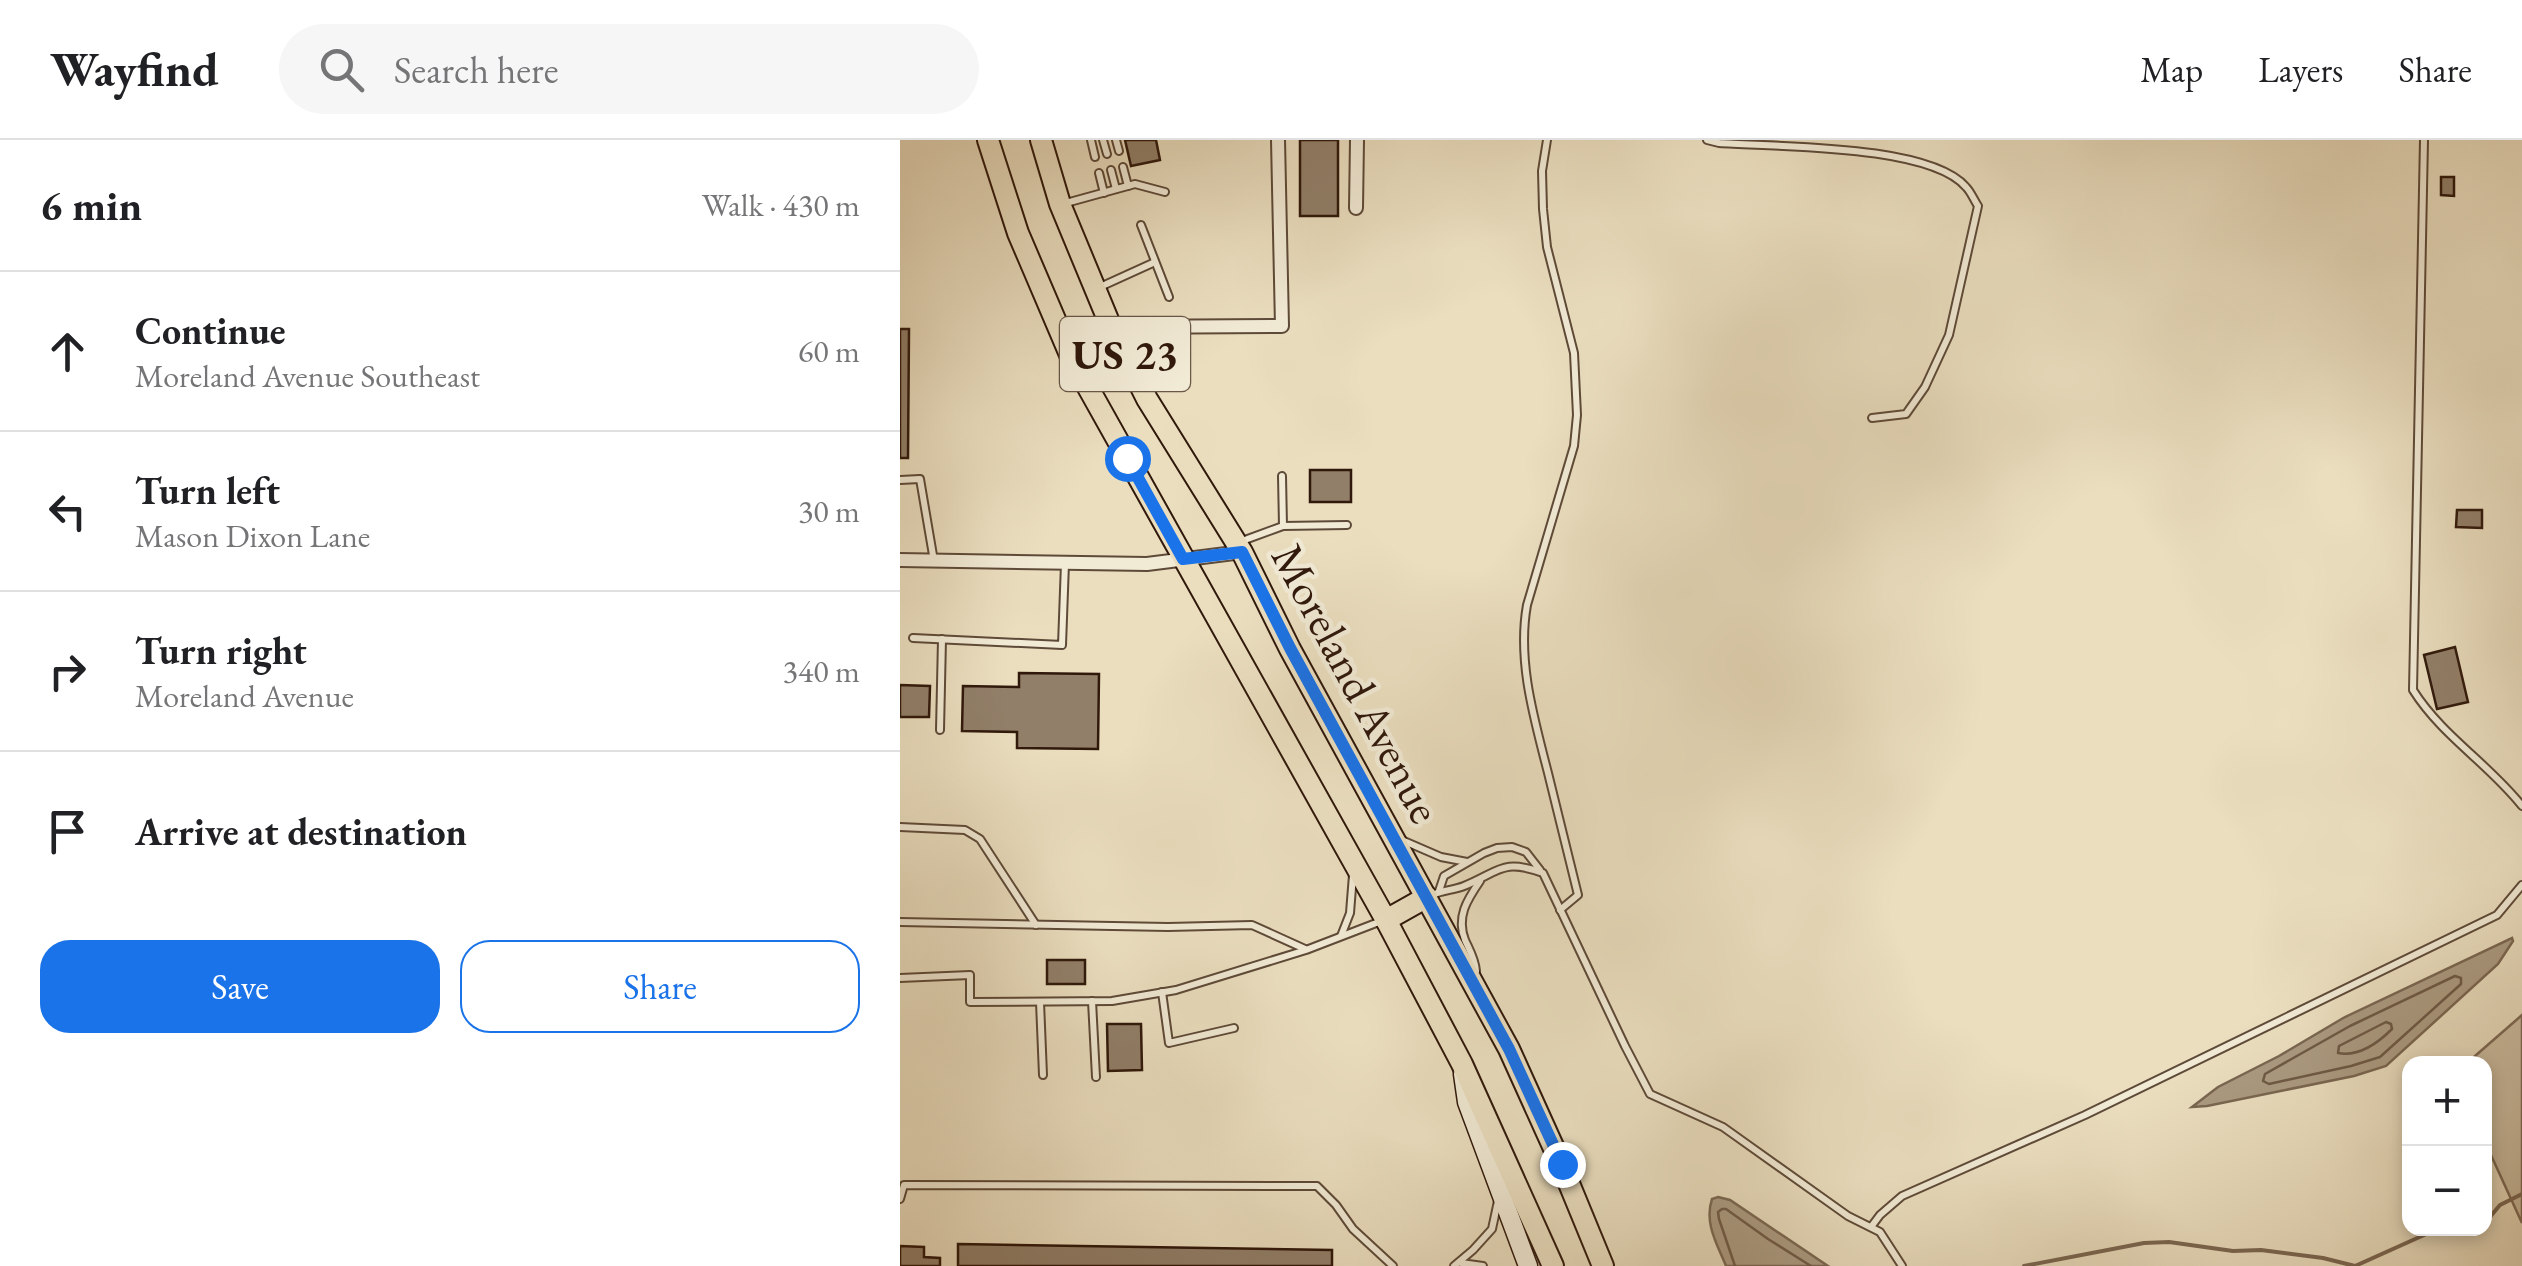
<!DOCTYPE html>
<html lang="en">
<head>
<meta charset="utf-8">
<style>
  :root { --surface:#fff; --page:#f6f6f6; --text:#202124; --muted:#757577; --line:#e0e0e0; --accent:#1a73e8 }
  body { margin:0; font-family:"EB Garamond",serif; background:var(--page); color:var(--text) }
  .controls { position:absolute; right:30px; bottom:30px; display:grid; overflow:hidden; border-radius:20px; box-shadow:0 5px 15px #0003 }
  .controls button { width:90px; height:90px; display:grid; place-items:center; padding:0; border:0; border-bottom:2px solid var(--line); background:var(--surface); color:var(--text); font:50px sans-serif }
  .stop { position:absolute; width:30px; height:30px; margin:-22px; border:8px solid #1a73e8; border-radius:50%; background:#fff }
  .stop.end { background:#1a73e8; border-color:#fff; box-shadow:0 2px 10px #0008 }
  .list { margin:0; padding:0; list-style:none }
  h2 { display:flex; justify-content:space-between; align-items:center; height:130px; margin:0; padding:0 40px; font-size:42px }
  h2 small { font-size:32px; font-weight:400; color:var(--muted) }
  .list li { display:grid; grid-template-columns:65px 1fr auto; gap:30px; align-items:center; box-sizing:border-box; height:160px; padding:0 40px; border-top:2px solid var(--line) }
  .list b { display:block; font-size:38px; white-space:nowrap }
  .list p { margin:0; font-size:32px; white-space:nowrap; color:var(--muted) }
  .list em { font-size:32px; font-style:normal; color:var(--muted) }
  .actions { display:flex; gap:20px; padding:30px 40px }
  .actions a { flex:1; padding:22px 0; border:2px solid var(--accent); border-radius:30px; text-align:center; font-size:35px; color:var(--accent) }
  .actions .main { background:var(--accent); color:#fff }
  .icon { flex:none; width:55px; height:55px; fill:none; stroke:currentColor; stroke-width:2; stroke-linecap:round; stroke-linejoin:round }
  .map { position:relative; flex:none; width:1622px; height:1126px; overflow:hidden }
  header { display:flex; align-items:center; gap:60px; box-sizing:border-box; height:140px; padding:0 50px; background:var(--surface); border-bottom:2px solid var(--line) }
  header strong { font-size:48px }
  nav { display:flex; gap:55px; margin-inline-start:auto; font-size:35px }
  .search { width:700px; height:90px; background:var(--page); display:flex; align-items:center; gap:25px; box-sizing:border-box; padding:0 35px; border-radius:55px; color:var(--muted); font-size:38px }
  main { display:flex }
  aside { flex:1; background:var(--surface) }
  .map>svg:first-child { display:block }
  .green { fill:#cabca0; stroke:#7d6a56; stroke-width:2.5 }
  .water { fill:#ab9b82; stroke:#7a6752; stroke-width:2.5 }
  .lines { fill:none; stroke-linecap:round; stroke-linejoin:round }
  .shore { stroke:#6e5a46; stroke-width:2.5 }
  .stream { stroke:#7a6752; stroke-width:4 }
  .building { fill:#917f69; stroke:#30180b; stroke-width:2.5 }
  .service-casing { stroke:#5e4a38; stroke-width:10 }
  .minor-casing { stroke:#5e4a38; stroke-width:16 }
  .secondary-casing { stroke:#30180b; stroke-width:21 }
  .primary-casing { stroke:#30180b; stroke-width:24 }
  .service { stroke:#f1ead5; stroke-width:6 }
  .minor { stroke:#f1ead5; stroke-width:12 }
  .secondary { stroke:#f1ead5; stroke-width:18 }
  .primary { stroke:#eadebf; stroke-width:20 }
  .route { stroke:#1a73e8; stroke-width:12 }
  .labels { text-anchor:middle; stroke-width:9; stroke-linejoin:round; paint-order:stroke }
  .shield { fill:#f1ead5; stroke:#6a5748; stroke-width:2.5 }
  .shield-label { font-size:42px; font-weight:bold; fill:#30180b }
  .street-label { font-size:45px; fill:#30180b; stroke:#f1ead5 }
</style>
</head>
<body>
<header>
<strong>Wayfind</strong>
<div class="search"><svg class="icon" aria-label="search" viewBox="0 0 24 24"><circle cx="10" cy="10" r="6"/><path d="M15 15l6 6"/></svg>Search here</div>
<nav><a>Map</a><a>Layers</a><a>Share</a></nav>
</header>
<main>
<aside>
<h2>6 min<small>Walk · 430 m</small></h2>
<ul class="list">
<li><svg class="icon" aria-label="ahead" viewBox="0 0 24 24"><path d="M12 20V5M6 11l6-6 6 6"/></svg><div><b>Continue</b><p>Moreland Avenue Southeast</p></div><em>60 m</em></li>
<li><svg class="icon" aria-label="left" viewBox="0 0 24 24"><path d="M17 20v-9H6M10 6l-5 5 5 5"/></svg><div><b>Turn left</b><p>Mason Dixon Lane</p></div><em>30 m</em></li>
<li><svg class="icon" aria-label="right" viewBox="0 0 24 24"><path d="M7 20v-9h11M14 6l5 5-5 5"/></svg><div><b>Turn right</b><p>Moreland Avenue</p></div><em>340 m</em></li>
<li><svg class="icon" aria-label="arrive" viewBox="0 0 24 24"><path d="M6 21V4h12l-3 4 3 4H6"/></svg><div><b>Arrive at destination</b></div></li>
</ul>
<div class="actions"><a class="main">Save</a><a>Share</a></div>
</aside>
<div class="map">
<svg width="1622" height="1126" viewBox="0 0 1622 1126">
  <rect width="100%" height="100%" fill="#eadebf"/>
  <filter id="stains"><feTurbulence type="fractalNoise" baseFrequency=".002" numOctaves="4"/><feColorMatrix values="0 0 0 0 .2 0 0 0 0 .09 0 0 0 0 .02 0 0 0 .5 -.17"/></filter>
  <radialGradient id="worn" r=".72"><stop offset=".6" stop-color="#630" stop-opacity="0"/><stop offset="1" stop-color="#630" stop-opacity=".3"/></radialGradient>
  <polygon class="green" points="1622,875 1622,1083 1585,1002 1584,924 1567,923"/>
  <g class="water">
    <polygon points="1612,798 1613,801 1598,824 1486,926 1454,936 1307,966 1292,967 1318,947 1379,916 1445,877"/>
    <path d="M818 1057 830 1060 928 1126H826C817 1104 804 1083 812 1059Z"/>
  </g>
  <g class="lines">
    <g class="shore">
      <polygon points="1555,836 1561,838 1561,844 1480,917 1451,926 1369,944 1363,941 1365,934 1450,886"/>
      <path d="M1486 882 1491 884 1492 889C1477 904 1459 917 1438 913L1439 906Z"/>
      <polyline points="835,1126 819,1079 818,1072 822,1069 826,1069 868,1099 911,1126"/>
    </g>
    <g class="stream">
      <polyline points="1584,1084 1600,1065 1622,1054"/>
      <polyline points="1124,1126 1244,1103 1269,1102 1333,1111 1361,1110 1423,1118 1455,1126 1533,1091 1578,1093 1581,1088"/>
    </g>
  </g>
  <g class="building">
    <polygon points="225,0 256,0 260,20 231,26"/>
    <rect x="400" y="0" width="38" height="76"/>
    <polygon points="1541,37 1554,37 1554,56 1541,55"/>
    <polygon points="0,189 9,189 8,318 0,318"/>
    <rect x="410" y="330" width="41" height="32"/>
    <polygon points="1557,370 1582,370 1582,388 1556,387"/>
    <polygon points="1555,507 1568,562 1537,569 1524,515"/>
    <polygon points="119,533 199,534 198,609 117,608 117,592 62,591 63,546 119,547"/>
    <polygon points="0,545 30,546 29,577 0,577"/>
    <rect x="147" y="820" width="38" height="24"/>
    <polygon points="207,884 241,884 242,930 208,931"/>
    <polygon points="58,1104 432,1110 432,1126 58,1126"/>
    <polygon points="0,1106 24,1107 24,1117 40,1118 40,1126 0,1126"/>
  </g>
  <g class="lines">
    <g class="service-casing">
      <g id="service">
        <polyline points="191,0 195,17"/>
        <polyline points="203,0 207,14"/>
        <polyline points="216,0 219,11"/>
        <path d="M647 0 642 31 643 69 647 107 674 213 677 275 674 306 627 465C617 521 634 578 648 633 658 674 668 714 678 755L660 770"/>
        <path d="M807 0 819 3C875 7 1029 4 1066 47 1071 52 1074 60 1078 66L1049 195 1025 247 1006 274 972 278"/>
        <path d="M1524 0 1513 550C1542 596 1589 624 1622 666"/>
        <polyline points="223,27 228,46"/>
        <polyline points="211,30 216,49"/>
        <polyline points="199,33 204,53"/>
        <polyline points="166,63 235,44 265,52"/>
        <polyline points="241,85 269,157"/>
        <polyline points="200,147 255,122"/>
        <polyline points="382,336 383,386"/>
        <polyline points="0,340 20,339 34,421"/>
        <polyline points="342,401 383,386 447,385"/>
        <polyline points="13,498 162,505 165,423"/>
        <polyline points="40,590 42,499"/>
        <polyline points="0,687 65,690 80,699 136,785"/>
        <polyline points="504,701 541,717 567,722"/>
        <polyline points="539,751 544,736 584,713 597,708 612,707 626,712 640,730"/>
        <path d="M532 755C543 750 554 750 564 746 599 732 602 718 643 733L725 906 750 954 823 987 948 1076 980 1092 1002 1126"/>
        <polyline points="0,782 268,787 352,785 405,809"/>
        <polyline points="441,796 450,773 453,735"/>
        <path d="M576 831C575 819 570 811 565 800 556 777 567 760 580 741"/>
        <polyline points="0,838 70,835 70,862 212,861 276,850 406,810 484,780"/>
        <polyline points="262,852 269,903 334,888"/>
        <polyline points="192,861 196,937"/>
        <polyline points="140,862 143,935"/>
        <polyline points="0,1059 4,1045 417,1046 436,1065 453,1089 493,1126"/>
        <polyline points="971,1087 980,1075 1002,1056 1185,975 1597,775 1622,745"/>
        <polyline points="561,1123 583,1126"/>
        <polyline points="554,1126 573,1110 592,1089 598,1061"/>
      </g>
    </g>
    <g class="minor-casing">
      <g id="minor">
        <polyline points="456,68 457,0"/>
        <polyline points="211,187 382,186 378,0"/>
        <polyline points="0,420 247,424 342,412"/>
      </g>
    </g>
    <g class="secondary-casing">
      <polyline id="secondary" points="563,934 567,962 628,1126"/>
    </g>
    <g class="primary-casing">
      <g id="primary">
        <polyline points="88,0 118,93 171,217 486,780 562,924 653,1126"/>
        <polyline points="141,0 160,64 211,187 247,259 342,412 390,509 609,909 661,1024 703,1126"/>
        <polyline points="486,780 527,757"/>
      </g>
    </g>
    <use href="#service" class="service"/>
    <use href="#minor" class="minor"/>
    <use href="#secondary" class="secondary"/>
    <use href="#primary" class="primary"/>
  </g>
  <g class="lines">
    <polyline class="route" points="227,318 283,419 342,412 390,508 609,909 662,1024"/>
  </g>
  <g class="labels">
    <rect class="shield" x="160" y="177" width="130" height="74" rx="8"/>
    <g class="shield-label">
      <text x="225" y="229">US 23</text>
    </g>
    <g class="street-label">
      <text transform="translate(457 543) rotate(62)" y="16">Moreland Avenue</text>
    </g>
  </g>
  <rect width="100%" height="100%" filter="url(#stains)"/>
  <rect width="100%" height="100%" fill="url(#worn)"/>
</svg>
<div class="controls">
<button>+</button>
<button>−</button>
</div>
<div class="stop" style="left:227px;top:318px"></div>
<div class="stop end" style="left:662px;top:1024px"></div>
</div>
</main>
</body>
</html>
